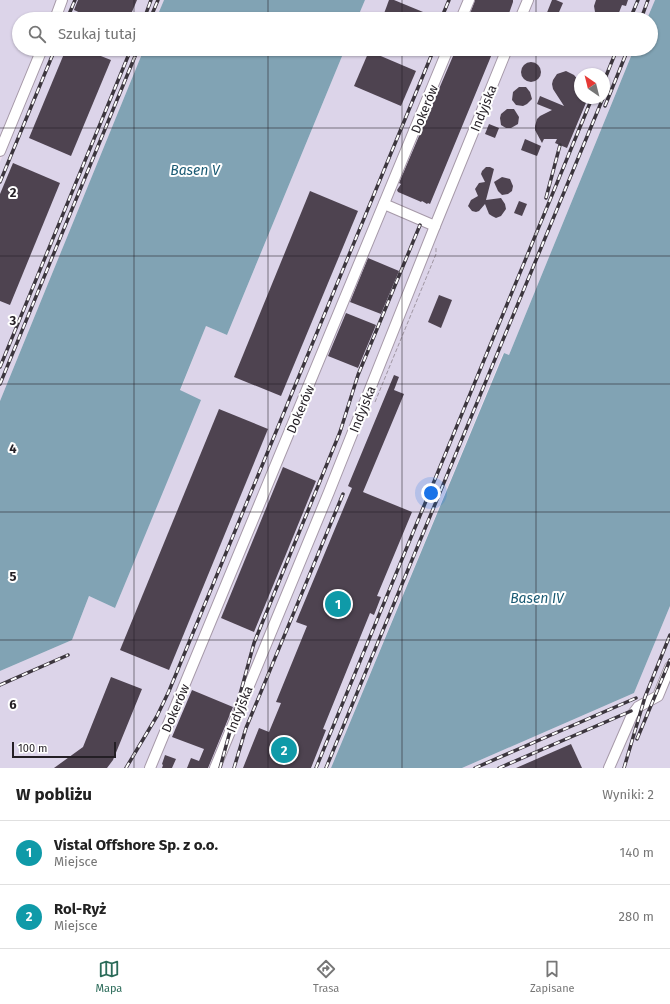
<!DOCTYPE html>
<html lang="pl">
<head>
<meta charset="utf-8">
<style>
  :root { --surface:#fff; --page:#f6f6f6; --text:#222; --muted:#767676; --line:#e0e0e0; --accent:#2b6b59 }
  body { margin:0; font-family:"Fira Sans",sans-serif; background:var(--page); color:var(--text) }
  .compass { position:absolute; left:574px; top:68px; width:36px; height:36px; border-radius:50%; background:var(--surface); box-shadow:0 1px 3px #0004; rotate:325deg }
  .scale { position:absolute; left:12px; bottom:10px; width:104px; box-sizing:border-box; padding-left:4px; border:2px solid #241f25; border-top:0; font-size:11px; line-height:14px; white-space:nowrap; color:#241f25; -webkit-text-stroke:3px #fff; paint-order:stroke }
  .you { position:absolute; left:431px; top:493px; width:14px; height:14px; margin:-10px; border:3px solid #fff; border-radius:50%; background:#1a73e8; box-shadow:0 0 0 6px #1a73e833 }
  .badge { display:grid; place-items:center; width:26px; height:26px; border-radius:50%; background:var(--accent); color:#fff; font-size:13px; font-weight:700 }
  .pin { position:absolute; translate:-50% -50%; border:2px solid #fff; box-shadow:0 1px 4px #0006 }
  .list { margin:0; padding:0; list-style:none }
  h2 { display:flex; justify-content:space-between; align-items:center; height:52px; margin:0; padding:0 16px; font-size:17px }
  h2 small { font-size:13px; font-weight:400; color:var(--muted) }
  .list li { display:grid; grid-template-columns:26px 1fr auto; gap:12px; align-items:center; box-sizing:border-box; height:64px; padding:0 16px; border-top:1px solid var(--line) }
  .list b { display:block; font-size:15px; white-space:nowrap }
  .list p { margin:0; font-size:13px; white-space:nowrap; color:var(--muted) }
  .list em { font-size:13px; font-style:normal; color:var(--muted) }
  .icon { flex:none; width:22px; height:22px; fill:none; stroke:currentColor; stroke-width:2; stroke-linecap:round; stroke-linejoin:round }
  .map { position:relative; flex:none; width:670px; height:768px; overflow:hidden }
  .search { position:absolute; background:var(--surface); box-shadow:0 1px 3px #0004; left:12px; right:12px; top:12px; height:44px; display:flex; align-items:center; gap:10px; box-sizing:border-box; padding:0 14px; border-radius:22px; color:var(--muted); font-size:15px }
  .sheet { height:180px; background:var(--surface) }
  nav { display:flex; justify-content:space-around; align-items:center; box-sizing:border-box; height:56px; border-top:1px solid var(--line); background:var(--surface); font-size:11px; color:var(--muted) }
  nav a { display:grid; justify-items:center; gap:2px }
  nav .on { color:var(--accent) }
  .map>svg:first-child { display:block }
  .industrial { fill:#dcd4e9; fill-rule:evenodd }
  .water { fill:#81a3b4 }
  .building { fill:#4e4350 }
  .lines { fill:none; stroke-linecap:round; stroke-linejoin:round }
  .minor-casing { stroke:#a699a8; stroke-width:12 }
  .path { stroke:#9f95a1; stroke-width:1; stroke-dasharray:4 2; stroke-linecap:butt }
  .minor { stroke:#fff; stroke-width:10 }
  .rail-casing { stroke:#3c363e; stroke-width:3.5 }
  .rail { stroke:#fff; stroke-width:2; stroke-dasharray:6; stroke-linecap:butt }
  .grid { fill:none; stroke:#241f25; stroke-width:1; stroke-opacity:0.55 }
  .labels { text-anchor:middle; stroke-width:4; stroke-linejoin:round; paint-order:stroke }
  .street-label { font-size:13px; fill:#241f25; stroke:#fff }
  .water-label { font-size:14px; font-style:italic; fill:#1b5b74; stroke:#fff }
  .grid-label { font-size:13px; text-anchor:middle; font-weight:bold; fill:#241f25; stroke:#fff; stroke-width:4; stroke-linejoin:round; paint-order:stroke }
</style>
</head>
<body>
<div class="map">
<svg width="670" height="768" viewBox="0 0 670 768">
  <rect width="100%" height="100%" fill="#eee1f1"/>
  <g class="industrial">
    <polygon points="0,0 164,0 156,19 19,19 19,49 144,49 0,401 0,162 45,53 0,156"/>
    <polygon points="365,0 655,0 647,19 357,19"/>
    <path d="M345 49H634L509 355 503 353 331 768H0V671L72 640 89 596 115 608 200 400 180 391 206 326 227 335ZM580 74H604V98H580Z"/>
    <polygon points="670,606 670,768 462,768 634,693"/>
  </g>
  <g class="water">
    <polygon points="164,0 365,0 357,19 156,19"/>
    <polygon points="655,0 670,0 670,606 634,693 462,768 331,768 504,353 509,355 634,49 651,49 651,19 647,19"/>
    <polygon points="144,49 345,49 227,335 206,326 180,390 201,400 115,608 89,596 72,640 0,671 0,401"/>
  </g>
  <g class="building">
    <polygon points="78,0 137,0 129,19 94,19 74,10"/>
    <polygon points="389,0 394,0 440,19 382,19"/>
    <polygon points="475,0 513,0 513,2 507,19 468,19"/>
    <polygon points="552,0 556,0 563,3 556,19 546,15"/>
    <polygon points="596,0 628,0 626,6 622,5 618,15 614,19 586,19 591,14 595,12 594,6"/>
    <polygon points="66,49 83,49 111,60 71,156 29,138"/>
    <polygon points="456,49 494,49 430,204 428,203 427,204 422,201 421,202 419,201 398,192 397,190 401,184 399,183"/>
    <polygon points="369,51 416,71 401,106 354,86"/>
    <circle cx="531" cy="72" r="10"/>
    <polygon points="566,71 574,75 580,82 580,98 588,98 567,148 555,143 557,139 544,139 542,143 535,130 535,126 537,119 540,116 552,110 537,104 540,96 564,106 553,89 552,84 553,80 557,74"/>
    <polygon points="519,87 526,87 530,92 532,99 527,104 523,106 516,105 512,100 513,92"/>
    <polygon points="507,109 514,109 519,117 518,124 511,128 506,128 501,125 500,118 501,114"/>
    <polygon points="489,124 499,128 495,138 485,134"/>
    <polygon points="525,139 541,146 537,156 521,150"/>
    <polygon points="13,163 60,183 10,305 0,301 0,194"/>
    <polygon points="486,167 490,167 494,169 486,200 501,198 505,204 506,209 501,216 496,218 492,216 489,214 485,204 479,211 476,212 472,211 468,206 471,200 478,196 475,189 479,183 485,182 481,174 482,171"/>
    <polygon points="502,177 510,179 513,186 512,191 508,194 502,195 498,191 494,182"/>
    <polygon points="310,191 358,211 281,396 234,377"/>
    <polygon points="519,201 527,204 522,216 514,213"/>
    <polygon points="368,258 399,271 381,314 350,302"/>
    <polygon points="439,295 452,300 441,328 428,322"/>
    <polygon points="346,313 376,325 358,368 328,356"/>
    <polygon points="394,375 399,377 394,390 404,394 363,492 412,512 377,596 381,597 374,615 370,613 323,729 326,730 311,768 243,768 259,728 269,732 281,703 276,702 307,626 296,622 352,488 348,486"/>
    <polygon points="219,409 268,429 169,670 120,650"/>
    <polygon points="283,467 316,481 254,632 221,618"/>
    <polygon points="111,677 142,689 113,760 107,768 54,768 83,747"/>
    <polygon points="192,690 233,707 208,768 187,768 191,758 199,761 204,749 172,737"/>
    <polygon points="571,744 582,768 516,768"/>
    <polygon points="165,755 176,759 172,768 162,768 163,765 162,764"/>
  </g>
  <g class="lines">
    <g class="minor-casing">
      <g id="minor">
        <polyline points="55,19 62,0"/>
        <polyline points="461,19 469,0"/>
        <polyline points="520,19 528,0"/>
        <polyline points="0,151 42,49"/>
        <polyline points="384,204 435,226"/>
        <polyline points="150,768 448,49"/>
        <polyline points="215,768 329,492 435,226 507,49"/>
        <polyline points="609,768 632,715 638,707 658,696 670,667"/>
      </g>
    </g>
    <polyline class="path" points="375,402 436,254 436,248"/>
    <use href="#minor" class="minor"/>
    <g class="rail-casing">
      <g id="rail">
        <polyline points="67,19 75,0"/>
        <polyline points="144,19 151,0"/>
        <polyline points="150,19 158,0"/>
        <polyline points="441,19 449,0"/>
        <polyline points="630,19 638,0"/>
        <polyline points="641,19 648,0"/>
        <polyline points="604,81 617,49"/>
        <polyline points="605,106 628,49"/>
        <polyline points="0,182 55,49"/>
        <polyline points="546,198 560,145"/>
        <polyline points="0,367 131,49"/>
        <polyline points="0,384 138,49"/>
        <polyline points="0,685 68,655"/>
        <polyline points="637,739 670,660"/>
        <polyline points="126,768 157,716 169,691 434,49"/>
        <polyline points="220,768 254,643 340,432 358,375 420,225"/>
        <polyline points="234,768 246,728 343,494"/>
        <polyline points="316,768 592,98"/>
        <polyline points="326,768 603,98"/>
        <polyline points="475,768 636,698"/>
        <polyline points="499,768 631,711"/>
        <polyline points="624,768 645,697 670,635"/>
      </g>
    </g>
    <use href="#rail" class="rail"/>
  </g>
  <path class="grid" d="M134 0V19M268 0V19M402 0V19M536 0V19M134 49V768M268 49V768M402 49V768M536 49V768M0 128H670M0 256H670M0 384H670M0 512H670M0 640H670"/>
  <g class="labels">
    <g class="street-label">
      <text transform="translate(483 108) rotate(-68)" y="5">Indyjska</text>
      <text transform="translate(424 109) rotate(-68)" y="5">Dokerów</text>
      <text transform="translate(300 409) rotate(-67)" y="5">Dokerów</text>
      <text transform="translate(362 409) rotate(-68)" y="5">Indyjska</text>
      <text transform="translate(175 708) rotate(-67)" y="5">Dokerów</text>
      <text transform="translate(239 709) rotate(-68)" y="5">Indyjska</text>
    </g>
    <g class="water-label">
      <text x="195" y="175">Basen V</text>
      <text x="537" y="603">Basen IV</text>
    </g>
  </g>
  <g class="grid-label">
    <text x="13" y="197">2</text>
    <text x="13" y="325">3</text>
    <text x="13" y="453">4</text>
    <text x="13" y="581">5</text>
    <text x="13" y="709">6</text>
  </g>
</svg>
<svg class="compass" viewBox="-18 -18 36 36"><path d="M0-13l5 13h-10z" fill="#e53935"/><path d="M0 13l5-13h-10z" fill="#767676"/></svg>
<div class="scale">100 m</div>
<div class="you"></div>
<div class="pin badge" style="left:338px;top:604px;background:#0f9aa8">1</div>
<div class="pin badge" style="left:284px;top:750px;background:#0f9aa8">2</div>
<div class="search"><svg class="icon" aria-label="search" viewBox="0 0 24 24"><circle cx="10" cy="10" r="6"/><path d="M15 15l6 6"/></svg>Szukaj tutaj</div>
</div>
<section class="sheet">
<h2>W pobliżu<small>Wyniki: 2</small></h2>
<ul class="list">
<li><span class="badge" style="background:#0f9aa8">1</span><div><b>Vistal Offshore Sp. z o.o.</b><p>Miejsce</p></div><em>140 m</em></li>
<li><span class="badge" style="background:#0f9aa8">2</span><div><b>Rol-Ryż</b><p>Miejsce</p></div><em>280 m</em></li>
</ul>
</section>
<nav>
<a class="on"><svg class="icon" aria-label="map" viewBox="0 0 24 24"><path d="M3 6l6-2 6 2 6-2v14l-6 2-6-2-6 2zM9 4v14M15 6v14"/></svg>Mapa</a>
<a><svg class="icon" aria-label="directions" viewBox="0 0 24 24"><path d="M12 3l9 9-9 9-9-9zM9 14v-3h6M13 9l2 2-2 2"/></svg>Trasa</a>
<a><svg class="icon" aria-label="saved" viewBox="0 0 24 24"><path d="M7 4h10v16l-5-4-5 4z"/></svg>Zapisane</a>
</nav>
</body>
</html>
